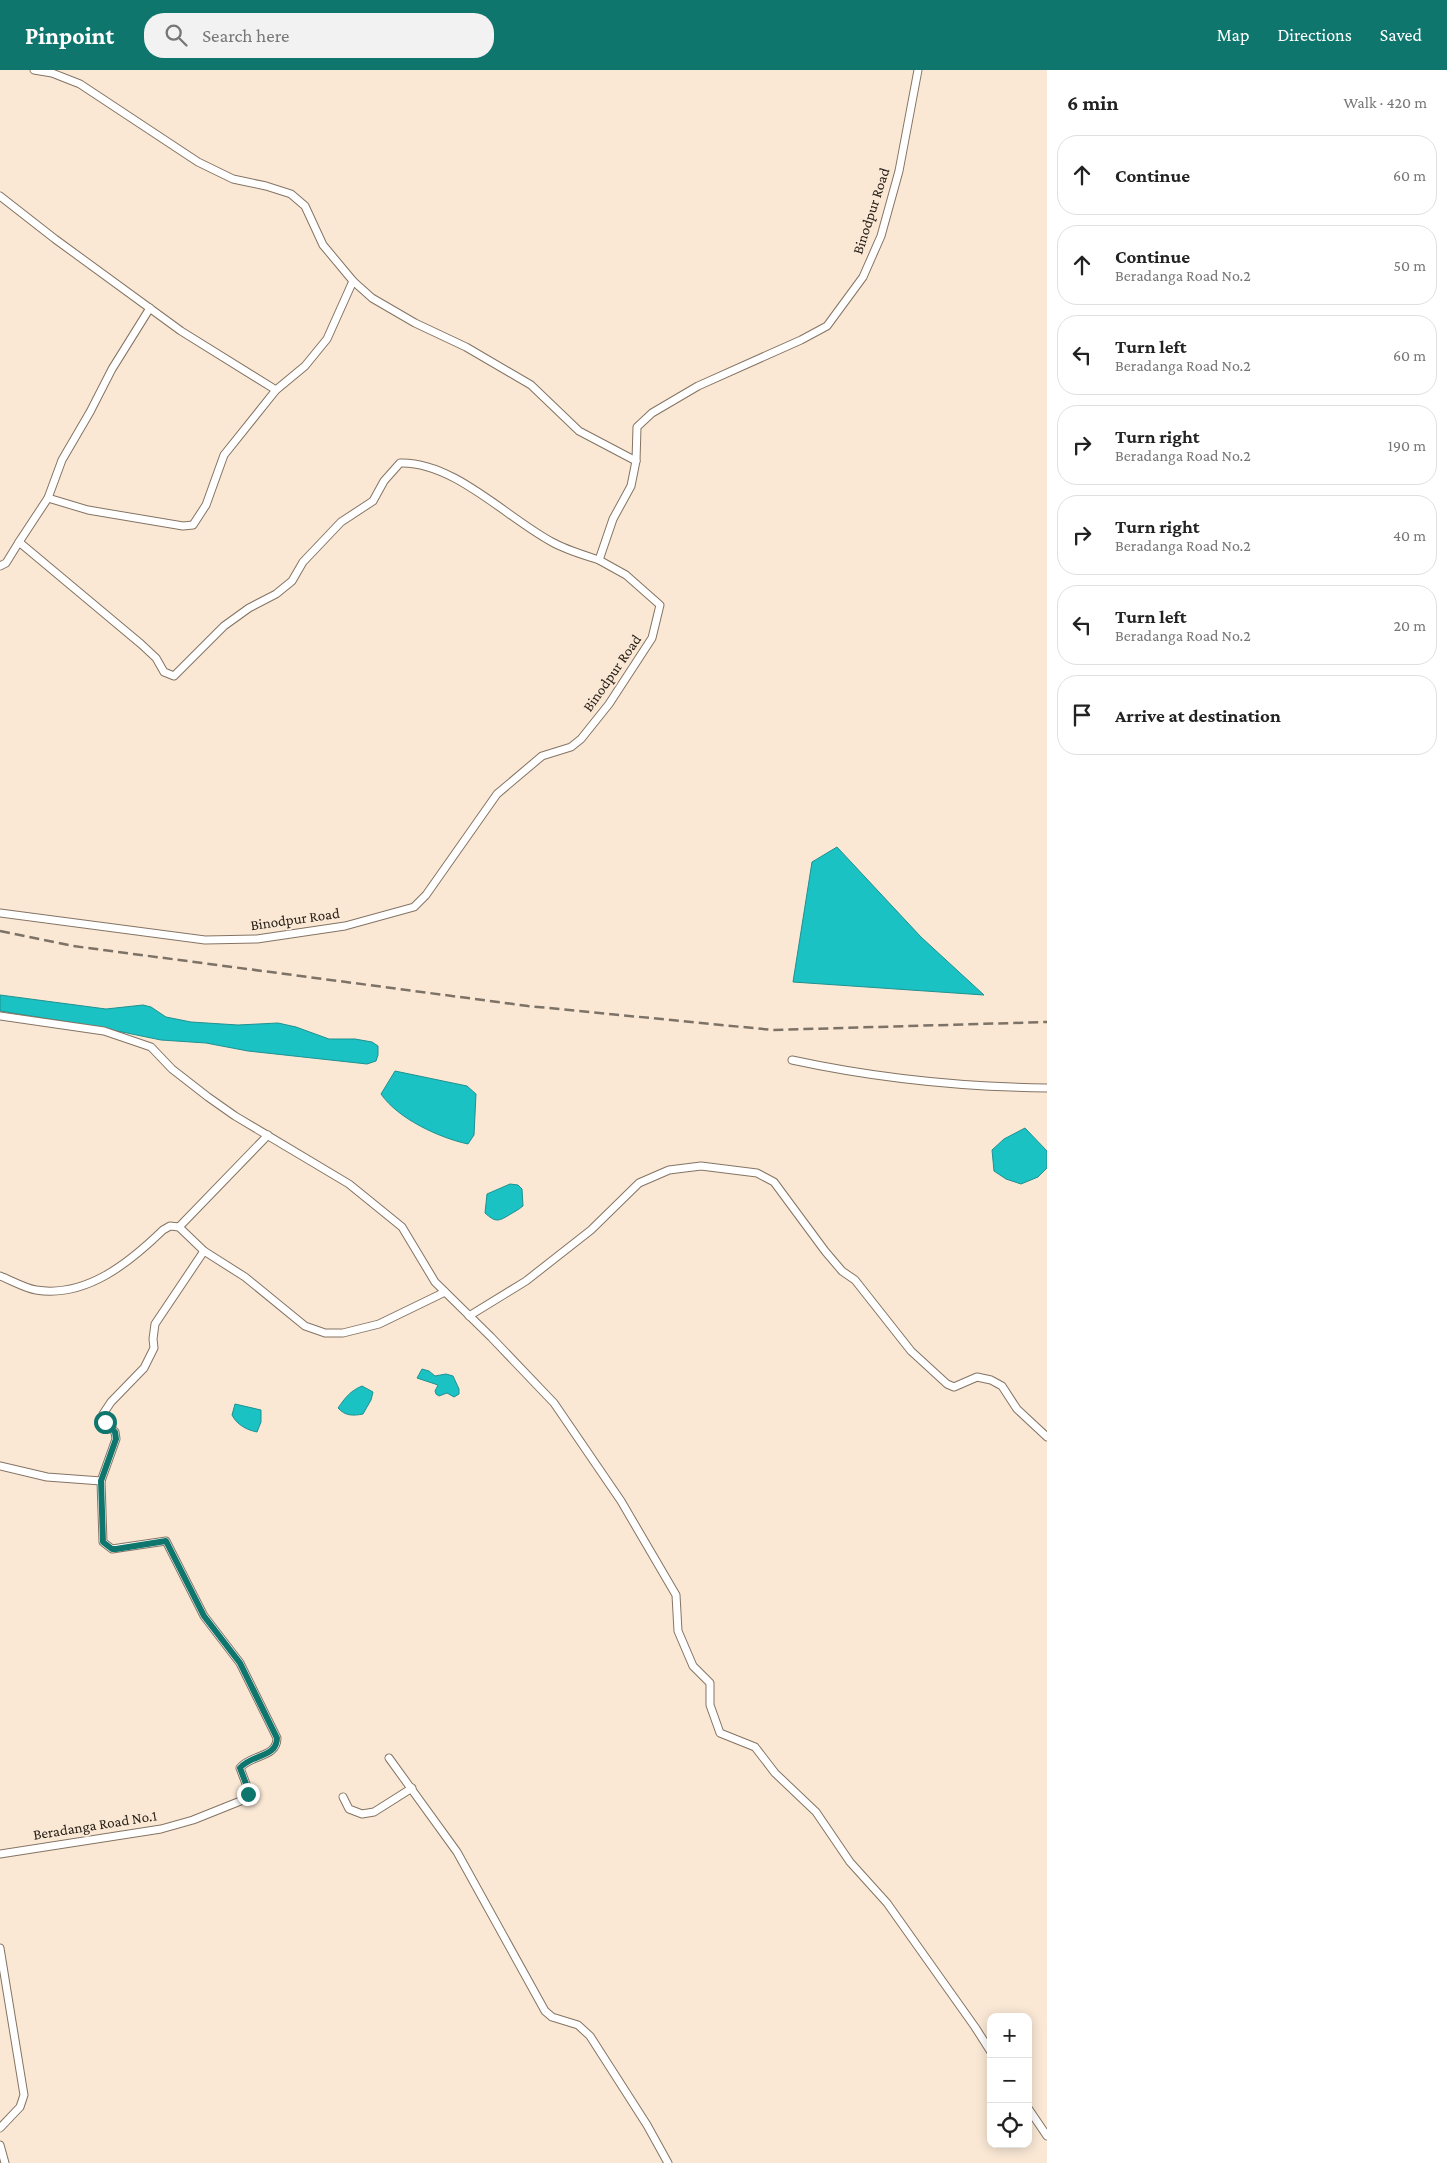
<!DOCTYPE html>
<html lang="en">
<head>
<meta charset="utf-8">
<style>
  :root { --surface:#fff; --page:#f2f2f2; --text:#222; --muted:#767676; --line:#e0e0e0; --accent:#0f766e }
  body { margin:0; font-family:"Crimson Pro",serif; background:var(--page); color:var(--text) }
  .controls { position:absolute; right:15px; bottom:15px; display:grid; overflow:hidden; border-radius:10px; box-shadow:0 2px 12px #0003 }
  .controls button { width:45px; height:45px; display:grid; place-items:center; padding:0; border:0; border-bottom:1px solid var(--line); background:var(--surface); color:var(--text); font:25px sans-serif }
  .stop { position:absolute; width:15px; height:15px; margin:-11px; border:4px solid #0f766e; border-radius:50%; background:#fff }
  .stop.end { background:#0f766e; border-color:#fff; box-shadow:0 1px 5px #0008 }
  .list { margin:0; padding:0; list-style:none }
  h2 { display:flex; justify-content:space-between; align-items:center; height:65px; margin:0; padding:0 20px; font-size:21px }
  h2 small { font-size:16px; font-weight:400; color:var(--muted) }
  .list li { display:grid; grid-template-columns:32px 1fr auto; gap:15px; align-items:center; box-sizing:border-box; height:80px; margin:0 10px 10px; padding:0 10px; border:1px solid var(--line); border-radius:20px }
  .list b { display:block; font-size:19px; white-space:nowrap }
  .list p { margin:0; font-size:16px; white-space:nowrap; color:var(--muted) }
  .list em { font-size:16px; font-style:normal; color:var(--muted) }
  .icon { flex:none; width:28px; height:28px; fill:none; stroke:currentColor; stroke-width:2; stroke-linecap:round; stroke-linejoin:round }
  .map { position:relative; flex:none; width:1047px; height:2093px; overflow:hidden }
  header { display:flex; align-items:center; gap:30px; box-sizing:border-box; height:70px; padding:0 25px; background:var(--accent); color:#fff }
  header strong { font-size:24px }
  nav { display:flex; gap:28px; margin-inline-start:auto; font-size:18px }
  .search { width:350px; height:45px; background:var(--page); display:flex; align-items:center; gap:12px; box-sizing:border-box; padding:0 18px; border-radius:20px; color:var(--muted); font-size:19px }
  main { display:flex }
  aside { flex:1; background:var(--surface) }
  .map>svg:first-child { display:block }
  .water { fill:#1bc2c3; stroke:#1f9190 }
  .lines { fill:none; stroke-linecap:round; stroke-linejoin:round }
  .street-casing { stroke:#847463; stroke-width:9 }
  .street { stroke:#fff; stroke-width:7 }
  .rail { stroke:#7d7266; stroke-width:2.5; stroke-dasharray:10 5; stroke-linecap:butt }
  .route { stroke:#0f766e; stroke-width:6 }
  .labels { text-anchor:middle; stroke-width:4; stroke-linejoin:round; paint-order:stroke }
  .street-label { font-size:15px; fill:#272019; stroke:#fae8d5 }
</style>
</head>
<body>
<header>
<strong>Pinpoint</strong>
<div class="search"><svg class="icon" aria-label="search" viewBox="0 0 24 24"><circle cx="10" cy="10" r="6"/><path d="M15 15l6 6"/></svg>Search here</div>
<nav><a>Map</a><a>Directions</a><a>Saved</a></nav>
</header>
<main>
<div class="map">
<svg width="1047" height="2093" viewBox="0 0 1047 2093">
  <rect width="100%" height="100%" fill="#fae8d5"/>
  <g class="water">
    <polygon points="837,777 921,867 984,925 793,912 812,792"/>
    <polygon points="0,925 106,939 143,935 151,937 166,947 191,952 238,955 278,953 296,957 329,969 355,969 372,972 378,976 378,985 376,991 367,994 248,981 206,973 161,970 93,956 0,941"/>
    <path d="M395 1001 467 1016 476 1024 474 1065 468 1074C440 1068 398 1049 381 1024Z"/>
    <polygon points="1025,1058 1047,1081 1047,1098 1038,1107 1021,1114 1006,1109 994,1101 992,1080 1004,1069"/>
    <path d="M510 1114 518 1115 522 1119 523 1136C518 1140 514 1142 509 1145 498 1152 495 1152 485 1143L487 1124Z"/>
    <polygon points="422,1299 429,1301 435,1306 446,1304 453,1306 459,1319 459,1324 454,1327 447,1323 439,1326 436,1324 435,1321 438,1315 417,1308"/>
    <path d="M362 1316 373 1322 371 1330 363 1344C353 1346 345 1346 338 1338 345 1328 350 1321 362 1316Z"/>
    <path d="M235 1334 261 1340V1352L257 1362C247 1360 237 1355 232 1345Z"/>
  </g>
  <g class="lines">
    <g class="street-casing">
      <g id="street">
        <polyline points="34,0 52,3 80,14 198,92 233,109 266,116 291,124 305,136 323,175 353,211 372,228 415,253 466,277 531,315 579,361 636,391"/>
        <polyline points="0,126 55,169 181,261 276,320"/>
        <polyline points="48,428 88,440 183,456 193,455 206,435 224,385 276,320 305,296 327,269 353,211"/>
        <polyline points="19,472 48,428 62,390 90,342 112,299 150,238"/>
        <path d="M0 496 6 493 19 472 141 574 156 588 164 602 174 606 224 556 249 538 276 524 292 511 303 492 341 452 373 431 384 411 400 393C453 391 507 448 552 472 566 480 584 485 599 490"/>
        <polyline points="0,843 205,870 257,869 345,856 414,837 426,825 497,724 542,686 571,677 581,669 609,634 652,568 660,535 626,505 599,490 613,449 631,416 636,391 637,357 652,343 698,316 801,270 827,256 863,207 881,166 899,101 918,0"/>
        <polyline points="0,946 104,961 151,977 172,999 208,1027 235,1046 349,1114 402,1157 435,1212 491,1267 554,1333 621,1431 676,1525 678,1561 693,1596 710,1613 710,1635 720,1663 755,1677 775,1703 816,1742 850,1792 887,1833 975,1957 991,1982"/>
        <path d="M792 990C875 1008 961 1017 1047 1018"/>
        <polyline points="179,1157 268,1065"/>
        <path d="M0 1206C11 1210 24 1218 36 1220 86 1228 129 1193 163 1160L170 1156 179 1157 204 1181 245 1207 305 1256 325 1263H343L379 1254 445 1222"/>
        <polyline points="469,1246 526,1211 591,1160 639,1113 669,1100 701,1096 757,1103 774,1112 825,1181 842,1201 855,1210 911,1281 947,1314 954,1317 977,1307 991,1310 1002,1316 1017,1339 1047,1367"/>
        <path d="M0 1396 47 1407 101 1411 103 1472 112 1479 166 1471 204 1546 240 1593 277 1668C277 1688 251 1684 240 1698L248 1719V1724L243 1730 193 1750 161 1759 0 1784"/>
        <polyline points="101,1411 116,1369 115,1362 105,1352 103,1344 111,1332 144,1298 154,1278 153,1269 155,1254 204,1181"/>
        <polyline points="389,1688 457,1782 545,1941 552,1947 578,1955 590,1966 647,2055 668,2093"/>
        <polyline points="343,1727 349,1739 362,1744 374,1742 412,1718"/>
        <polyline points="0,1878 24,2025 20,2037 0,2058"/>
        <polyline points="1028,2038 1047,2066"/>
        <polyline points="0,2075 5,2093"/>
      </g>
    </g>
    <use href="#street" class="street"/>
    <polyline class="rail" points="0,861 73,876 528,936 773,960 1047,952"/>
  </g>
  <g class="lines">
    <path class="route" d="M105 1352 115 1362 116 1369 101 1411 103 1472 112 1479H116L166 1471 204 1546 240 1593 277 1668C277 1688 251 1684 240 1698L248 1719V1724"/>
  </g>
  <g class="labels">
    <g class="street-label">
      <text transform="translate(871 141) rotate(-72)" y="5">Binodpur Road</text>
      <text transform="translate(612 603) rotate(-55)" y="5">Binodpur Road</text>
      <text transform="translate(295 849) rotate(-8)" y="5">Binodpur Road</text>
      <text transform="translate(95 1755) rotate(-9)" y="5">Beradanga Road No.1</text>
    </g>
  </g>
</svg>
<div class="controls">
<button>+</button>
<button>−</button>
<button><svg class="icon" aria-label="locate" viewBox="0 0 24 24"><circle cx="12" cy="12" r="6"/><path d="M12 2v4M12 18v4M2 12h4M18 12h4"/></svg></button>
</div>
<div class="stop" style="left:105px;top:1352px"></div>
<div class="stop end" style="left:248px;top:1724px"></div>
</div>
<aside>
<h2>6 min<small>Walk · 420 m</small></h2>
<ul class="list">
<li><svg class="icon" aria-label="ahead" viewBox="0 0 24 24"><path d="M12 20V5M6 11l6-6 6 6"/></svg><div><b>Continue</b></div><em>60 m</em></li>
<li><svg class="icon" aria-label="ahead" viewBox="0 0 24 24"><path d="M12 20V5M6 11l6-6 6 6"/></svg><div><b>Continue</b><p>Beradanga Road No.2</p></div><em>50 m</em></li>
<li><svg class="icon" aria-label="left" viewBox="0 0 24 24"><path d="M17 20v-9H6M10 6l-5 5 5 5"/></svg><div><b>Turn left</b><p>Beradanga Road No.2</p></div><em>60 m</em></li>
<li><svg class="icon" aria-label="right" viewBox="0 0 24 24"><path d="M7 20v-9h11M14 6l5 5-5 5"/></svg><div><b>Turn right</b><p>Beradanga Road No.2</p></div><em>190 m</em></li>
<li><svg class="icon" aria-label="right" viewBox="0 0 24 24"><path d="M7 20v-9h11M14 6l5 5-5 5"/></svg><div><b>Turn right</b><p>Beradanga Road No.2</p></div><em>40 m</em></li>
<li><svg class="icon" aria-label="left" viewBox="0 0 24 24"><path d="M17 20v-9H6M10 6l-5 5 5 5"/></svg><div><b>Turn left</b><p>Beradanga Road No.2</p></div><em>20 m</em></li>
<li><svg class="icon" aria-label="arrive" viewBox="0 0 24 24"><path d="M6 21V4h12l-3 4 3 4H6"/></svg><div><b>Arrive at destination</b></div></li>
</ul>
</aside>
</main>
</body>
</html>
